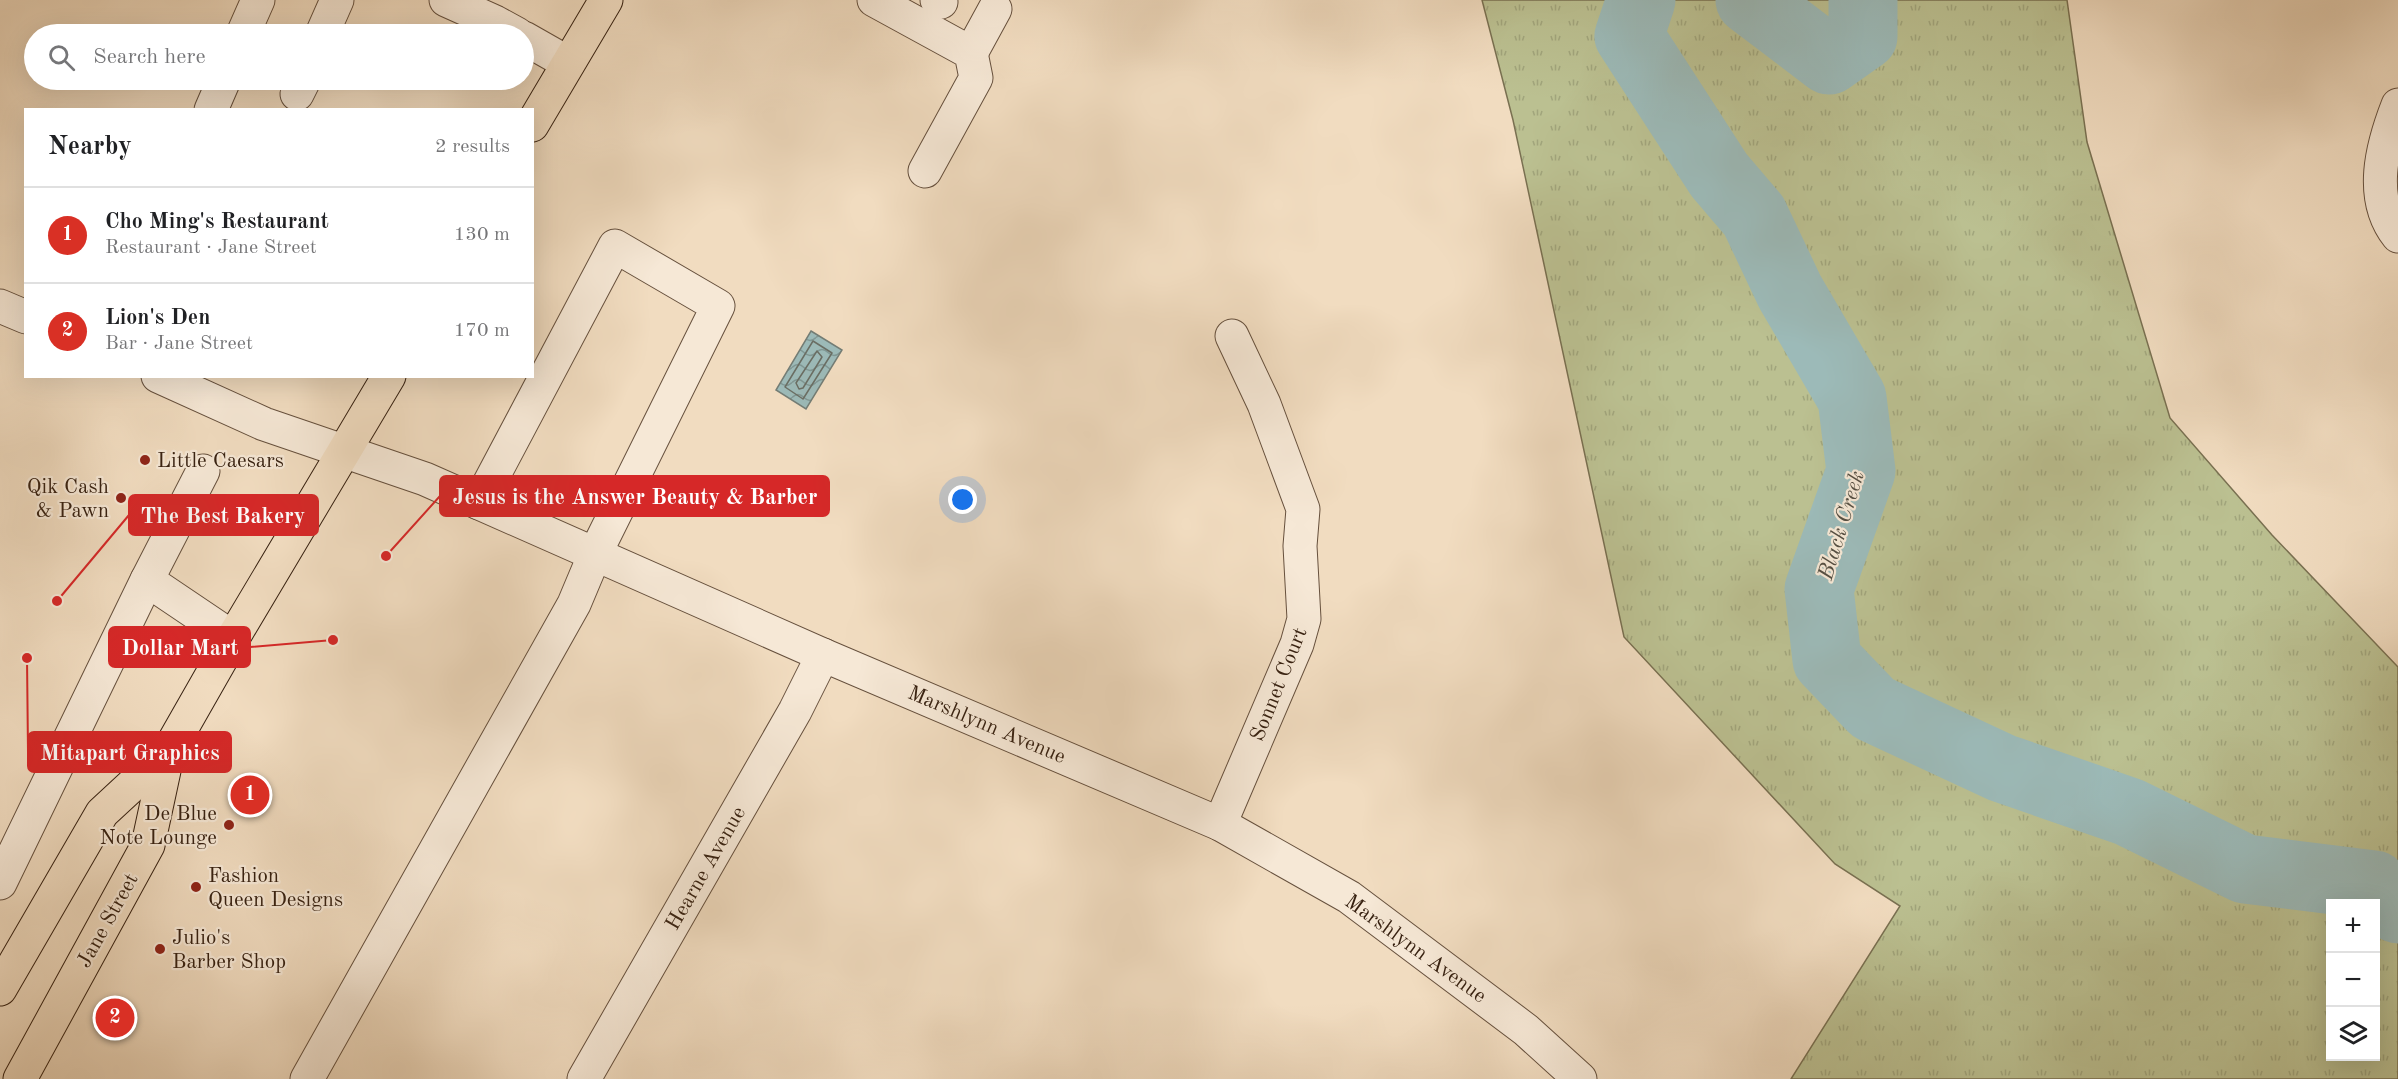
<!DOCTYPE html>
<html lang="en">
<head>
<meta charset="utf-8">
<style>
  :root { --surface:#fff; --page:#f6f6f6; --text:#202124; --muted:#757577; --line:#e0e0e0; --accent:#d93025 }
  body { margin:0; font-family:"Old Standard TT",serif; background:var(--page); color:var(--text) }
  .controls { position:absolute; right:18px; bottom:18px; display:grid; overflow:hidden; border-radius:0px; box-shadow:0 6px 24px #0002 }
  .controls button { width:54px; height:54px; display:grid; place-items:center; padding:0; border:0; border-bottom:2px solid var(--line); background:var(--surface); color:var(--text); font:30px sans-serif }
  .you { position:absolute; left:963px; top:500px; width:21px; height:21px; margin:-15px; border:4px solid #fff; border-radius:50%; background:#1a73e8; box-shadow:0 0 0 9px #1a73e833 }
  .badge { display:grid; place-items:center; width:39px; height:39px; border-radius:50%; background:var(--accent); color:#fff; font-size:20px; font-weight:700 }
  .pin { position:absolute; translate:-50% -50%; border:3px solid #fff; box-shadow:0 2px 6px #0006 }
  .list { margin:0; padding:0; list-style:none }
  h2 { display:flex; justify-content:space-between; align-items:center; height:78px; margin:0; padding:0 24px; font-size:26px }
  h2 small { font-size:20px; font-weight:400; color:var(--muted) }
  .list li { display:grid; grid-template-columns:39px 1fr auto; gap:18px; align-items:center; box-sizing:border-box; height:96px; padding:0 24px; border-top:2px solid var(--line) }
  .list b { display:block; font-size:22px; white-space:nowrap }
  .list p { margin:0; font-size:20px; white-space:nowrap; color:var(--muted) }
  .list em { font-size:20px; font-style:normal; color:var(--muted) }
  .icon { flex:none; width:33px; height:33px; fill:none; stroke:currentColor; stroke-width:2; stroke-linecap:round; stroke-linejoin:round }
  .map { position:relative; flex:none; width:2398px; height:1079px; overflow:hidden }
  .search { position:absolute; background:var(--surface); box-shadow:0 6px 24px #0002; left:24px; top:24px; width:510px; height:66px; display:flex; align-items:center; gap:15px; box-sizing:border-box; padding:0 21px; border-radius:33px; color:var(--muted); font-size:22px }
  .panel { position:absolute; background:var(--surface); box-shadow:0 6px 24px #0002; left:24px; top:108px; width:510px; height:270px; border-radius:0px }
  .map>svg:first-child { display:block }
  .park { fill:url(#park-tufts); stroke:#797051; stroke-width:1.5; fill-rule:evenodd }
  .water { fill:url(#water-waves); stroke:#747d75; stroke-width:1.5 }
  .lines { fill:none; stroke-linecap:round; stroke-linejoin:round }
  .shore { stroke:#6a6e64; stroke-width:1.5 }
  .river { stroke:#9cbab8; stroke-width:69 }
  .minor-casing { stroke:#66503d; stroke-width:35 }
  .major-casing { stroke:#372111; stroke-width:35 }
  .minor { stroke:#f6e8d6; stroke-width:33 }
  .major { stroke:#f1dcc0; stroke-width:33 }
  .poi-dot { fill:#8f2418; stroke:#f6e8d6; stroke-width:2 }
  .labels { text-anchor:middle; stroke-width:4.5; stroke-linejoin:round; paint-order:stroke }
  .poi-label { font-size:21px; fill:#372111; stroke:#f6e8d6; text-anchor:start }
  .street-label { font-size:21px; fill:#372111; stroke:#f6e8d6 }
  .water-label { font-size:22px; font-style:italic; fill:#554f43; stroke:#f6e8d6 }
  .leader { fill:none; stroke:#d62828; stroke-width:2 }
  .callout-dot { fill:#d62828; stroke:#f6e8d6; stroke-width:2 }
  .callout { fill:#d62828; stroke:#d62828; stroke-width:2 }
  .callout-label { font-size:22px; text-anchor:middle; font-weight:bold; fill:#fff }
</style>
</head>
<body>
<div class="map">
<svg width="2398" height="1079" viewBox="0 0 2398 1079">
  <defs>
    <pattern id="park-tufts" width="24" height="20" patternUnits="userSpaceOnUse" patternTransform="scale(1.5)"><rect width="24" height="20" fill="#bbc091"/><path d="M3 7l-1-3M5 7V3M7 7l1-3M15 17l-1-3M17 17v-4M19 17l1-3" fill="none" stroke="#a1a57c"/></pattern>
    <pattern id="water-waves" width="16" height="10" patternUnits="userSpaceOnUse" patternTransform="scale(1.5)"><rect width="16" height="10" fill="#9cbab8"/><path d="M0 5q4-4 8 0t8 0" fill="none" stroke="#809794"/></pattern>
  </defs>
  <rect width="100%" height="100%" fill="#f1dcc0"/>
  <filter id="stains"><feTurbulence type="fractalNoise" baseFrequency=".00333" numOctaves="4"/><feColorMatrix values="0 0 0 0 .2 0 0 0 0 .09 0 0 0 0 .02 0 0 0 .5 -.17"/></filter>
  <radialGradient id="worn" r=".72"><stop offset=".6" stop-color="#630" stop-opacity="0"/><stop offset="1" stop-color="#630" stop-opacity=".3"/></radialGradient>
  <path class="park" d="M1482 0H2067L2087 142 2170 418 2272 535 2398 667V1079H1791L1900 906 1835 864 1624 637 1513 120ZM2330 904H2376V1056H2330Z"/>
  <polygon class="water" points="811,331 842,350 806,409 776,390"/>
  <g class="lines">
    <g class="shore">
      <polygon points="813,341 832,353 803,399 785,387"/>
      <polygon points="817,351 822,357 803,388 799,389 796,383"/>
    </g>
    <g class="river">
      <polyline points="1641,0 1629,36 1719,175 1754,216 1790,292 1852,398 1861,471 1819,589 1827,660 1873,708 2002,768 2129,812 2245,869 2374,885 2398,909"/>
      <polyline points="1750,0 1829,60 1863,36 1863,0"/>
    </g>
    <g class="minor-casing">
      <g id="minor">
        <polyline points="446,0 495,22 517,34"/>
        <polyline points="874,0 971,53 976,78 925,171"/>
        <polyline points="937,0 941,2"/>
        <polyline points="243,34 258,0"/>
        <polyline points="322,34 337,0"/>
        <polyline points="524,38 568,63"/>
        <polyline points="971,53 995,9"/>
        <polyline points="297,94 304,80"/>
        <path d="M2398 105C2382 146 2368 198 2398 236"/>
        <polyline points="211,110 224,80"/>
        <polyline points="0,306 26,317"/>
        <polyline points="158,376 264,424 425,479 823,655 1220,824 1349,897 1526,1030 1580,1079"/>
        <polyline points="203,471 147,580 233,638"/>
        <polyline points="1220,824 1297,644 1304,619 1300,546 1303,509 1264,404 1232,336"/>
        <polyline points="0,883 147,580"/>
        <polyline points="307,1079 574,604 595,554 718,306 615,246 479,503"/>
        <polyline points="584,1079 795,711 823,655"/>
      </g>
    </g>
    <g class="major-casing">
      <g id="major">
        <polyline points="532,125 606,0"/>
        <polyline points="0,989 102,813 168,752"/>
        <polyline points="20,1079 148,845 168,752 233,638 389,376"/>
      </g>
    </g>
    <use href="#minor" class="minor"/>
    <use href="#major" class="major"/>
  </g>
  <g class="poi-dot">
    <circle cx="145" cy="460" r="6"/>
    <circle cx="121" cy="498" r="6"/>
    <circle cx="229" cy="825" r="6"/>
    <circle cx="196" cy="887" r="6"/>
    <circle cx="160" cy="949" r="6"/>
  </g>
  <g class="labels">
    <g class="poi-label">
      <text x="157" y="467">Little Caesars</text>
      <text x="109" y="493" text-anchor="end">Qik Cash<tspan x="109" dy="24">&amp; Pawn</tspan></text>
      <text x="217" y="820" text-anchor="end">De Blue<tspan x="217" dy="24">Note Lounge</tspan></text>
      <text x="208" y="882">Fashion<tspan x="208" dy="24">Queen Designs</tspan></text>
      <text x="172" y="944">Julio's<tspan x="172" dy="24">Barber Shop</tspan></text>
    </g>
    <g class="street-label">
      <text transform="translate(1278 684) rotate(-68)" y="7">Sonnet Court</text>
      <text transform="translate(987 724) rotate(23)" y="7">Marshlynn Avenue</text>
      <text transform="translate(705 868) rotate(-60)" y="7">Hearne Avenue</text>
      <text transform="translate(107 920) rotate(-61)" y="7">Jane Street</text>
      <text transform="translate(1416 948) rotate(36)" y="7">Marshlynn Avenue</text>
    </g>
    <g class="water-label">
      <text transform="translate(1840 525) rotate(-73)" y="8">Black Creek</text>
    </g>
  </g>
  <path class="leader" d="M386 556L440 496M57 601L129 515M333 640L250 647M27 658L28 752"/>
  <g class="callout-dot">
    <circle cx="386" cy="556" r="6"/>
    <circle cx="57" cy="601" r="6"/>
    <circle cx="333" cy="640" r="6"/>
    <circle cx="27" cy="658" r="6"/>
  </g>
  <g class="callout">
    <rect x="440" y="476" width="389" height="40" rx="6"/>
    <rect x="129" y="495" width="189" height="40" rx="6"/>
    <rect x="109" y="627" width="141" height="40" rx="6"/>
    <rect x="28" y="732" width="203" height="40" rx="6"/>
  </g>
  <g class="callout-label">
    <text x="635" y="504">Jesus is the Answer Beauty &amp; Barber</text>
    <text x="223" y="523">The Best Bakery</text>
    <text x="180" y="655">Dollar Mart</text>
    <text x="130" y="760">Mitapart Graphics</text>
  </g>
  <rect width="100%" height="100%" filter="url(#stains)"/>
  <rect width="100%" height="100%" fill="url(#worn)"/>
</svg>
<div class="controls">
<button>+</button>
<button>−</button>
<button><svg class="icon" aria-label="layers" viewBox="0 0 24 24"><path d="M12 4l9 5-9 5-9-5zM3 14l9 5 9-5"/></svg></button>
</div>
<div class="you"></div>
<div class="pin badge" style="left:250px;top:795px">1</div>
<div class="pin badge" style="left:115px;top:1018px">2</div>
<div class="search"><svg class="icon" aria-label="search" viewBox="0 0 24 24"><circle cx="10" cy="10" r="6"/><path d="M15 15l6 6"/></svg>Search here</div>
<section class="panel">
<h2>Nearby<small>2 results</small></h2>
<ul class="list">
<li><span class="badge">1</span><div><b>Cho Ming's Restaurant</b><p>Restaurant · Jane Street</p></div><em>130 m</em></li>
<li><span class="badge">2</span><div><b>Lion's Den</b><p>Bar · Jane Street</p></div><em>170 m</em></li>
</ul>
</section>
</div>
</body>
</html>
